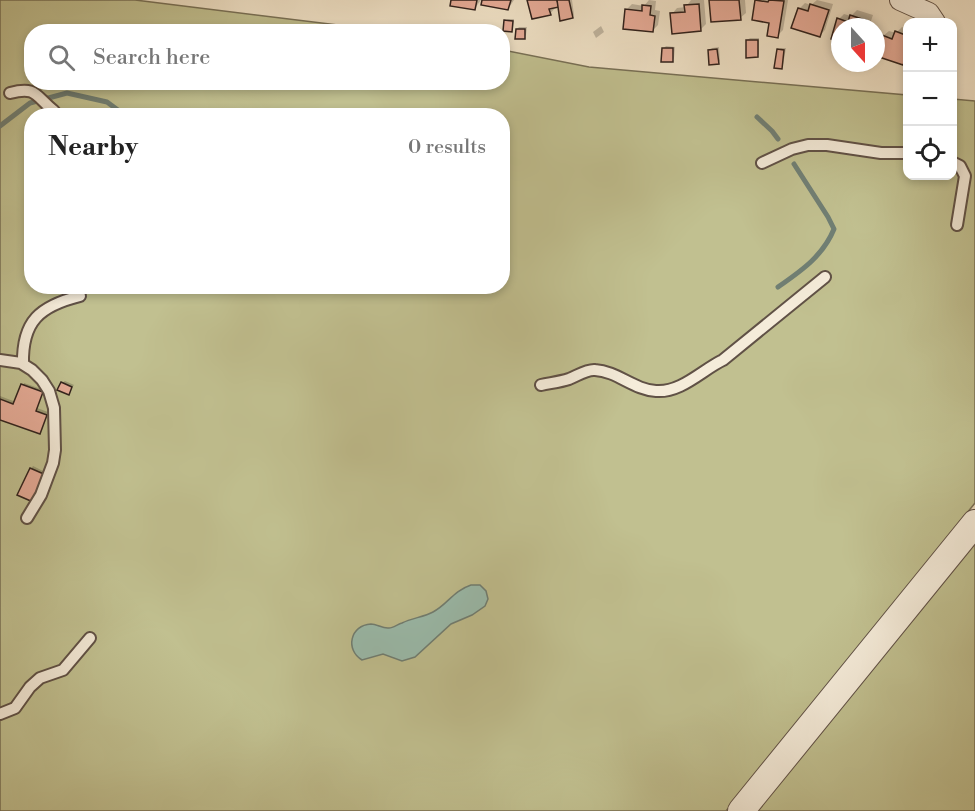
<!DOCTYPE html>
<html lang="en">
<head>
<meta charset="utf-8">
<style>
  :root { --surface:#fff; --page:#f2f2f2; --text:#222; --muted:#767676; --line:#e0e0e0 }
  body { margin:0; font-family:"Libre Bodoni",serif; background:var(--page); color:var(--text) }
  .controls { position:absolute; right:18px; top:18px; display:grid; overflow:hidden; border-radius:12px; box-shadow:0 3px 9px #0003 }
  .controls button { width:54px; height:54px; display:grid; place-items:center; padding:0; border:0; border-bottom:2px solid var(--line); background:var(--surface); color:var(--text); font:30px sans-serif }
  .compass { position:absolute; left:831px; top:18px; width:54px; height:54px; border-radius:50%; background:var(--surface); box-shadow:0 3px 9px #0003; rotate:159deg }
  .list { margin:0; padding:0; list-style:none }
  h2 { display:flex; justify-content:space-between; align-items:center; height:78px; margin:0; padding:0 24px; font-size:26px }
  h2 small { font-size:20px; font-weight:400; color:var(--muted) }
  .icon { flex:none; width:33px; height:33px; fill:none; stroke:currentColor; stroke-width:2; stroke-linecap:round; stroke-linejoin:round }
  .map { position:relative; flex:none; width:975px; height:811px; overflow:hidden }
  .search { position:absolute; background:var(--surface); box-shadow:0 3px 9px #0003; left:24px; top:24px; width:486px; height:66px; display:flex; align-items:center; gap:15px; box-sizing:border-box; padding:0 21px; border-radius:24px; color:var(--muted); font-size:22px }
  .panel { position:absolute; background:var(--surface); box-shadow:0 3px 9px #0003; left:24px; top:108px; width:486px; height:186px; border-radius:24px }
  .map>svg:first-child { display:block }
  .green { fill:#c1c090; stroke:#787056; stroke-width:1.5; fill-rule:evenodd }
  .water { fill:#9bbeaf; stroke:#707f74; stroke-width:1.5 }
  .shadow { fill:#0003 }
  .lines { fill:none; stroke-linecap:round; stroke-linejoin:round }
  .stream { stroke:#707f74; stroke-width:5 }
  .building { fill:#e6ab97; stroke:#30211c; stroke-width:1.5 }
  .service-casing { stroke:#605146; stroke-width:14 }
  .minor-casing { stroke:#605146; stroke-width:22 }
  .tertiary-casing { stroke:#605146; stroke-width:28 }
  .service { stroke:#f5ecda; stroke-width:10 }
  .minor { stroke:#f5ecda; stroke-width:20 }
  .tertiary { stroke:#f5ecda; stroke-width:26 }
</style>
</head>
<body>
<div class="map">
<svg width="975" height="811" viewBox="0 0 975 811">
  <rect width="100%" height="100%" fill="#efe1c6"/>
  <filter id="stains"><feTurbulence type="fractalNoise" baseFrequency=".00333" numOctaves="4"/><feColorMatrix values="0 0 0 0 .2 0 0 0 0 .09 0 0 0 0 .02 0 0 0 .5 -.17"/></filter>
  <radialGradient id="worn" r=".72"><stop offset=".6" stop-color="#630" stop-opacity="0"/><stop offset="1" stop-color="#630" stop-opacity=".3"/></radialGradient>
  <g class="green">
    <path d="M0 0H135L387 31 32 32V82H502L503 50 589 67 907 95 908 176H952L953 99 975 101V503L726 811H0ZM32 116H502V286H32Z"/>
    <polygon points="975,539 975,811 756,811"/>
  </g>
  <path class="water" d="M471 585H480L486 591 488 599 485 606 472 615 451 624 415 657 402 661 383 654 362 660C345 650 350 625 371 624 377 624 383 629 389 628 393 628 398 624 402 623 412 618 424 617 433 612 448 604 453 591 471 585Z"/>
  <g class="shadow">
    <polygon points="452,0 481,0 475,8"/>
    <polygon points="484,0 514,0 508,9"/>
    <polygon points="529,0 572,0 574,15 572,17 562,4 555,6 555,8 550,14"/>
    <polygon points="649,0 656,1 655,10 660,11 658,25 653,30 626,10 632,4 644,6"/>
    <polygon points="691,0 704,0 706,24 701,29 672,14 677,8 686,7"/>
    <polygon points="711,0 745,0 746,13 740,18"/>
    <polygon points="758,0 788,0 783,30 777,36"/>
    <polygon points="817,0 833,4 825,30 819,36 799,9 805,3 811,5"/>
    <polygon points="857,10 873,15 869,27 840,27 840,40 839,19 844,14 851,16"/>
    <polygon points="508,19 514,19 513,28 511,30 505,21"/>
    <polygon points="601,26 604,32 596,38 593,32"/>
    <polygon points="519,27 527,27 526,35 524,37 517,29"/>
    <polygon points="902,27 908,29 908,59 903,64 883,36 889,31 896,33"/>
    <polygon points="750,38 759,38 759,54 757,56 747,40"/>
    <polygon points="666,46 675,47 674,58 672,61 663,49"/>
    <polygon points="719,47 720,61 718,63 709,51 712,48"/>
    <polygon points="781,48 786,48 783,65 781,67 778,50"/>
    <polygon points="65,381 74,385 68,393 62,383"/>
    <polygon points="24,383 44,390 37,408 48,412 39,433 0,418 0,396 16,402"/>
    <polygon points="33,466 47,473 35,498 31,469"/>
  </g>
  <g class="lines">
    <g class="stream">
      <polyline points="757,117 772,131 778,139"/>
      <polyline points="0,126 30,103 67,93 107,102 126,116"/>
      <path d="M778 287C801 271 823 256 834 229L828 217 794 164"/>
    </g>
  </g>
  <g class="building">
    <polygon points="451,0 477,0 475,10 450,6"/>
    <polygon points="482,0 511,0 508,10 481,5"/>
    <polygon points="527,0 557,0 559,7 549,9 551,15 532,19"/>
    <polygon points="557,0 569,0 573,18 560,21"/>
    <polygon points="709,0 739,0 741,20 711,22"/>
    <polygon points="755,0 768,2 769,0 784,1 778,38 767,36 769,23 752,20"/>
    <polygon points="699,4 701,31 672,34 670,13 685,12 684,5"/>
    <polygon points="810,4 829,10 820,37 791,28 798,8 808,11"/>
    <polygon points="642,5 651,6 650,15 655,16 653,32 623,29 625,9 642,11"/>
    <polygon points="850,15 868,21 866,27 840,27 840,42 831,39 837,18 848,22"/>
    <polygon points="504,20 513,21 512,32 503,31"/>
    <polygon points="516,29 525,29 525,39 515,39"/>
    <polygon points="895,31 908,36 904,47 908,48 908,53 903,65 876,56 882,35 892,39"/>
    <polygon points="746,40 758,40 758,57 746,58"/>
    <polygon points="662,48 673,48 673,62 661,62"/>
    <polygon points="717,49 719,64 709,65 708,50"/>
    <polygon points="777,49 784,50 782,69 774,68"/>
    <polygon points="61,382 72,387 69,395 57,390"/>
    <polygon points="21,384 43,392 36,411 47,415 40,434 0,420 0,399 13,404"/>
    <polygon points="30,468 46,475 33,502 17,495"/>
  </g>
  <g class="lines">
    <g class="service-casing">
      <g id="service">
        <path d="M10 93C37 86 35 96 54 111"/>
        <polyline points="952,162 960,166 965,176 957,225"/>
        <polyline points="762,163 792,149 808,145 827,145 881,153 908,153"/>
        <polyline points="0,360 21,363 32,370 42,380 49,391 54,408 55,450 53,463 41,495 27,518"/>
        <path d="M23 364C22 321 40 306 80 296"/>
        <path d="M541 385C550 383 560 382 569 379 577 376 587 369 595 370 617 371 634 390 656 391 681 393 702 370 723 360L825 277"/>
        <polyline points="0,714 15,708 30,687 40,678 63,670 90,638"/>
      </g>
    </g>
    <g class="minor-casing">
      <polyline id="minor" points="900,0 929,13 935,22"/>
    </g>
    <g class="tertiary-casing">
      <polyline id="tertiary" points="741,811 975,523"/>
    </g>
    <use href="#service" class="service"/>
    <use href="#minor" class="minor"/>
    <use href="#tertiary" class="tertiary"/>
  </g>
  <rect width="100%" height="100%" filter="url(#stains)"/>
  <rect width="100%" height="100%" fill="url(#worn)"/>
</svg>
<div class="controls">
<button>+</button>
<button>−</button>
<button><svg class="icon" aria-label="locate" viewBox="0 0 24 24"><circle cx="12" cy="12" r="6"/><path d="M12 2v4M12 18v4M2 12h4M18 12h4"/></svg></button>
</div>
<svg class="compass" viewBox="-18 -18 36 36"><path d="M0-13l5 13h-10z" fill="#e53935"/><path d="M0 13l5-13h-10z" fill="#767676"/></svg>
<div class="search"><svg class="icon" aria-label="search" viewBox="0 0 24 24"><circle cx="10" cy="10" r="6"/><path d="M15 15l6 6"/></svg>Search here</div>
<section class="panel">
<h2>Nearby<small>0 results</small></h2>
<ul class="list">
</ul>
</section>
</div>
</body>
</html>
